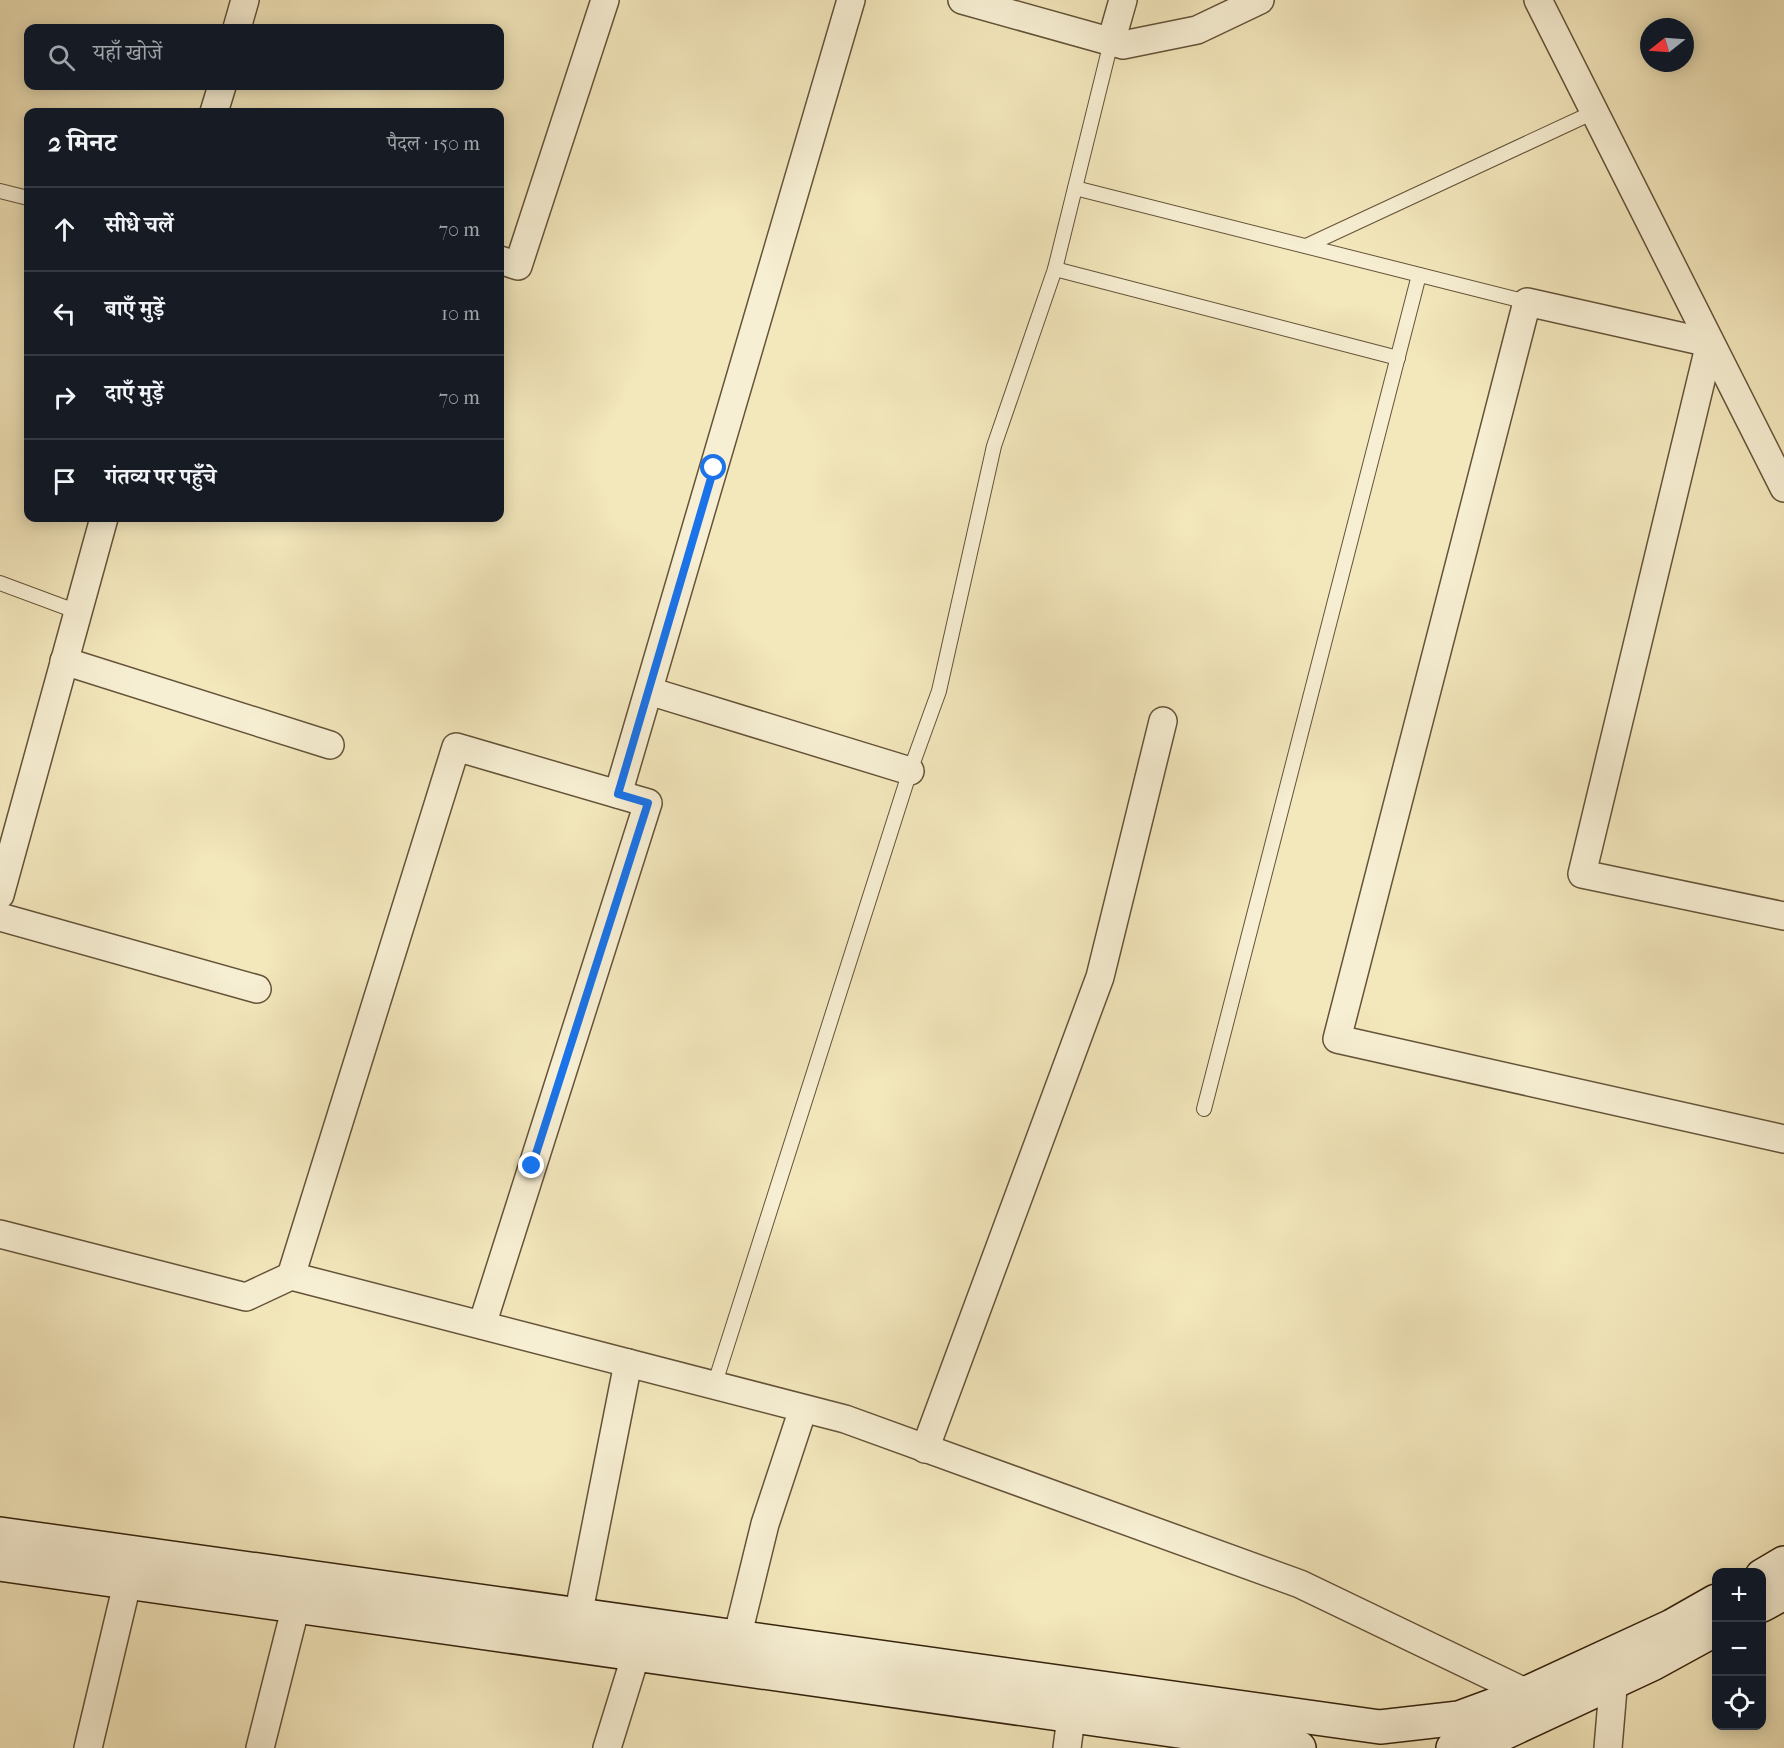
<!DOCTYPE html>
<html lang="hi">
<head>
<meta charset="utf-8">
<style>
  :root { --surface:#171b24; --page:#20242c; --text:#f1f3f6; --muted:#9ea1a6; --line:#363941 }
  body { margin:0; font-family:"IM FELL French Canon","Noto Serif Devanagari",serif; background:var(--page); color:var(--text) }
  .controls { position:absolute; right:18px; bottom:18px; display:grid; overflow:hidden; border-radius:12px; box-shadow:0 3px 15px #0003 }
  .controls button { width:54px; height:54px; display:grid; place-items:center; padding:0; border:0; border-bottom:2px solid var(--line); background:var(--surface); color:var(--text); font:30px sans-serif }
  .compass { position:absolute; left:1640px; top:18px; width:54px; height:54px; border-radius:50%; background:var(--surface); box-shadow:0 3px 15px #0003; rotate:253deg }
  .stop { position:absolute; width:18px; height:18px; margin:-14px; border:4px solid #1a73e8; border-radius:50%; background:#fff }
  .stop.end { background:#1a73e8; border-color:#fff; box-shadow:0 2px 6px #0008 }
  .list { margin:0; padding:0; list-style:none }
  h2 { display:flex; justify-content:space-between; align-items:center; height:78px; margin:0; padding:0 24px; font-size:26px }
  h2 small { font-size:20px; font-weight:400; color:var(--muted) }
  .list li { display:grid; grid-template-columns:39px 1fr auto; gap:18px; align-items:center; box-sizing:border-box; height:84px; padding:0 24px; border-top:2px solid var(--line) }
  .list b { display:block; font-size:22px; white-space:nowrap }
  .list em { font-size:20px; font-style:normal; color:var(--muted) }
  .icon { flex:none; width:33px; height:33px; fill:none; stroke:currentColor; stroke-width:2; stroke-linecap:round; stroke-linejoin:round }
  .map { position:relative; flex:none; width:1784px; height:1748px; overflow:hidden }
  .search { position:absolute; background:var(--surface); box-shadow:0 3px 15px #0003; left:24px; top:24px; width:480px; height:66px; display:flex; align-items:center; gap:15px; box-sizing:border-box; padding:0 21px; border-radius:12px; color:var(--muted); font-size:22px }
  .panel { position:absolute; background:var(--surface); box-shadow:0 3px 15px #0003; left:24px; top:108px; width:480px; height:414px; border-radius:12px }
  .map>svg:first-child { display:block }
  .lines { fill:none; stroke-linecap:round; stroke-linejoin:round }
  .lane-casing { stroke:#655338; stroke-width:16 }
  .street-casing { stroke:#655338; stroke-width:30 }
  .secondary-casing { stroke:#36220c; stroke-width:36 }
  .lane { stroke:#f7efd3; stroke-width:14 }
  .street { stroke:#f7efd3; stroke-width:27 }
  .secondary { stroke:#f7efd3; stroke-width:33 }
  .route { stroke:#1a73e8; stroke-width:8 }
</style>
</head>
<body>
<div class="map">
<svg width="1784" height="1748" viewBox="0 0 1784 1748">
  <rect width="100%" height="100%" fill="#f3e7bc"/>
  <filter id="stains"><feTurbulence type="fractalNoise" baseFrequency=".00333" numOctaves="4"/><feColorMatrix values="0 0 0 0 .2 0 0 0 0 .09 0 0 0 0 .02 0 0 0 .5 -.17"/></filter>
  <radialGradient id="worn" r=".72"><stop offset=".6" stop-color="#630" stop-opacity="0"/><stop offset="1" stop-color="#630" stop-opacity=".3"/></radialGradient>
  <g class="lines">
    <g class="lane-casing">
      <g id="lane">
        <polyline points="1075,188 1527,302"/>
        <polyline points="0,191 28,198"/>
        <polyline points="1306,246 1594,112"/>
        <polyline points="1055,269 1398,358"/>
        <polyline points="0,583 78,612"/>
        <polyline points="1204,1109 1419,275"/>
        <polyline points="714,1386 910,771 939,691 994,446 1055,269 1111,42"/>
      </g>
    </g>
    <g class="street-casing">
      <g id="street">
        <polyline points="962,0 1123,45 1197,30 1260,0"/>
        <polyline points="1538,0 1784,488"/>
        <polyline points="237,28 245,0"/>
        <polyline points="1111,42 1123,0"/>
        <polyline points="214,112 222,86"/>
        <polyline points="500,260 518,266 605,0"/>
        <polyline points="64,661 330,745"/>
        <polyline points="649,691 910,771"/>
        <polyline points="618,794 851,0"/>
        <polyline points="0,895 104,518"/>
        <polyline points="1784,916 1582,874 1710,343 1527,302 1337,1039 1784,1139"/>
        <polyline points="0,917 257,989"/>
        <polyline points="0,1234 246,1297 291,1276 845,1419 1300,1584 1527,1693"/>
        <polyline points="291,1276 456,747 648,803 482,1325"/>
        <polyline points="925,1449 1100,977 1163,721"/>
        <polyline points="578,1616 628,1363"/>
        <polyline points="737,1638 765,1524 803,1409"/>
        <polyline points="88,1748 132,1563"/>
        <polyline points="260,1748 301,1586"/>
        <polyline points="607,1748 642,1635"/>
        <polyline points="1067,1748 1074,1695"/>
        <polyline points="1608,1748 1615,1665"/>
      </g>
    </g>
    <g class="secondary-casing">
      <g id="secondary">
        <polyline points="0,1534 1380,1727 1459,1718 1527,1693 1672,1626 1716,1601"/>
        <polyline points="0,1564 1299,1748"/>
        <polyline points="1762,1576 1784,1563"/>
        <polyline points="1762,1605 1784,1593"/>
        <polyline points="1453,1748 1491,1739 1652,1664 1716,1629"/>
      </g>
    </g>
    <use href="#lane" class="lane"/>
    <use href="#street" class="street"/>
    <use href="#secondary" class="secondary"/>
  </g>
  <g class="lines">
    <polyline class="route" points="532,1166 648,803 618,794 714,468"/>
  </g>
  <rect width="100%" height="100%" filter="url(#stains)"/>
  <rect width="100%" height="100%" fill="url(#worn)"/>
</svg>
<div class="controls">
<button>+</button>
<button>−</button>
<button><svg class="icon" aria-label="locate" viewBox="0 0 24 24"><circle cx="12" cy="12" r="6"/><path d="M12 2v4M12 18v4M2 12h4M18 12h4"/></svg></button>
</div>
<svg class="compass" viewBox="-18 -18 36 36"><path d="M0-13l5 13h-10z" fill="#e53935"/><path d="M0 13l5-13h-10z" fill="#9ea1a6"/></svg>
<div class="stop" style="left:714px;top:468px"></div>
<div class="stop end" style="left:532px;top:1166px"></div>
<div class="search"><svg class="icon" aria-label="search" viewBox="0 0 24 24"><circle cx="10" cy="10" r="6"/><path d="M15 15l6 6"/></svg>यहाँ खोजें</div>
<section class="panel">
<h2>2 मिनट<small>पैदल · 150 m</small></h2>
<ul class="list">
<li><svg class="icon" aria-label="ahead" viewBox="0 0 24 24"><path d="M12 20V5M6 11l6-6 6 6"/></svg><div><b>सीधे चलें</b></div><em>70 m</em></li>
<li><svg class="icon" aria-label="left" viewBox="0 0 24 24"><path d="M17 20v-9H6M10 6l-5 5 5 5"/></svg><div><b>बाएँ मुड़ें</b></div><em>10 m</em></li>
<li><svg class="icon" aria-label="right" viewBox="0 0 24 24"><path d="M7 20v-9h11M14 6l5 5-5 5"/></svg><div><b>दाएँ मुड़ें</b></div><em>70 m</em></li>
<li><svg class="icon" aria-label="arrive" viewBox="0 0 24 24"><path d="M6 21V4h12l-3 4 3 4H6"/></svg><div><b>गंतव्य पर पहुँचे</b></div></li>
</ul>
</section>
</div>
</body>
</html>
